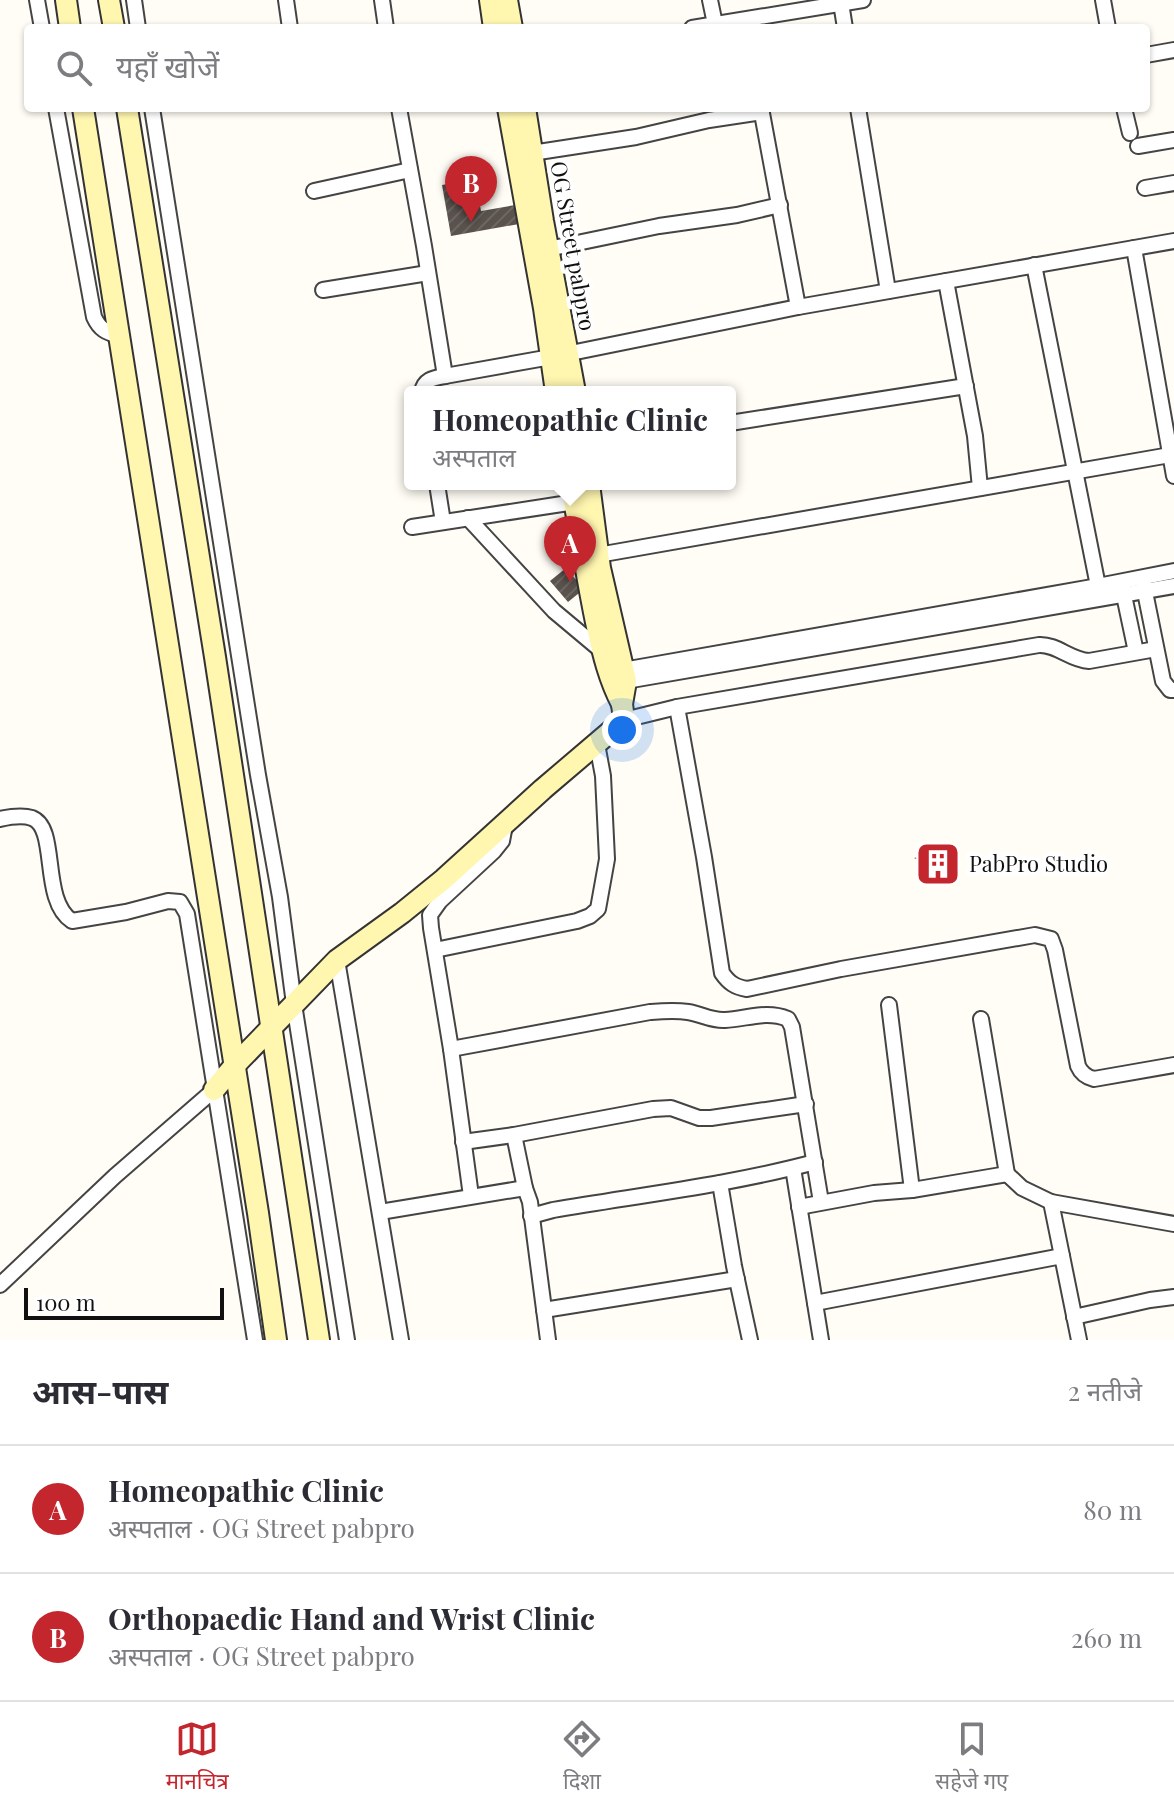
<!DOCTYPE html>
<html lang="hi">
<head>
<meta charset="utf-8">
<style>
  :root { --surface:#fff; --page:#f2f2f3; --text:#2b2b33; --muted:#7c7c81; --line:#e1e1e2; --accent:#c4262e }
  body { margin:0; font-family:"Playfair Display","Noto Sans Devanagari",serif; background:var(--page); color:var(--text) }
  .scale { position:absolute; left:24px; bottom:20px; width:200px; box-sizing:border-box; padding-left:8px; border:4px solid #111; border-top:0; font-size:22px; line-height:28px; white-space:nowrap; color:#111; -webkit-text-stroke:6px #fff; paint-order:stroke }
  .you { position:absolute; left:622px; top:730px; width:28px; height:28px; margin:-20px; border:6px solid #fff; border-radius:50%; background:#1a73e8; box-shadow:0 0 0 12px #1a73e833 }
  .badge { display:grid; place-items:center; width:52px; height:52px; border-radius:50%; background:var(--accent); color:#fff; font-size:26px; font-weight:700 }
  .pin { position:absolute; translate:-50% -66px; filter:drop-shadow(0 2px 4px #0008) }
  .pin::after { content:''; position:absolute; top:42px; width:28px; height:24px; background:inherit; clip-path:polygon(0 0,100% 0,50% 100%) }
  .popup { position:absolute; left:404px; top:386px; width:332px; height:104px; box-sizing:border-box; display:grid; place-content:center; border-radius:8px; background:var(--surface); filter:drop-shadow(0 2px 6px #0005); font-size:26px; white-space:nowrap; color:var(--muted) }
  .popup b { font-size:30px; color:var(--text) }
  .popup::after { content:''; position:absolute; left:50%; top:100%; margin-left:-16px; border:16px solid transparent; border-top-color:var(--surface) }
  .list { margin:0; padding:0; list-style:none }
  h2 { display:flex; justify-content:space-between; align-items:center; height:104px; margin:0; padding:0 32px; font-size:34px }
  h2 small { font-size:26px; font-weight:400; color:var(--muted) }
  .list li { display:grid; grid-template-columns:52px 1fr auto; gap:24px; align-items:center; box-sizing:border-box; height:128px; padding:0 32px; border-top:2px solid var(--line) }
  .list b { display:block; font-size:30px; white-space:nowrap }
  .list p { margin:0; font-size:26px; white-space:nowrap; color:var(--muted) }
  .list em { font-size:26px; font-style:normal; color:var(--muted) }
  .icon { flex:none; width:44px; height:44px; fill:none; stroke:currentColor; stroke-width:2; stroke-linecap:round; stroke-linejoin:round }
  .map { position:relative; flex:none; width:1174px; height:1340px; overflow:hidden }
  .search { position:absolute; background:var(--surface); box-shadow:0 2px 6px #0004; left:24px; right:24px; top:24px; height:88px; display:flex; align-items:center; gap:20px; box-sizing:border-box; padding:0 28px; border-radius:8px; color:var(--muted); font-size:30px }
  .sheet { height:360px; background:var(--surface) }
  nav { display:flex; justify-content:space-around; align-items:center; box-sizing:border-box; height:112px; border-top:2px solid var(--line); background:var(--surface); font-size:22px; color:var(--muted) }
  nav a { display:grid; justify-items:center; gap:4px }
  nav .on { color:var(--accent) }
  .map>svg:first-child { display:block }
  .building { fill:url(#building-hatch) }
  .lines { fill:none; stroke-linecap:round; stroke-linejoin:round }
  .street-casing { stroke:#444; stroke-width:18 }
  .secondary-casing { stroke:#333; stroke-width:24 }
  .street { stroke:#fff; stroke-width:14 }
  .secondary { stroke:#fff6b0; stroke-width:20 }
  .labels { text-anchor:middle; stroke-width:8; stroke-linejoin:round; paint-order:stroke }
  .street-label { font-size:22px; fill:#111; stroke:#fff }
  .poi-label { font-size:22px; fill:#111; stroke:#fff; text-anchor:start }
</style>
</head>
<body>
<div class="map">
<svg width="1174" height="1340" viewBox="0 0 1174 1340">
  <defs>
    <pattern id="building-hatch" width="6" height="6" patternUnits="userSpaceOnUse" patternTransform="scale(2)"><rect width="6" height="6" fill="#5a524d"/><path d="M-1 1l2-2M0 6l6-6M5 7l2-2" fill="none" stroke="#6d6662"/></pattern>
  </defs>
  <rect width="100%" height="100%" fill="#fffdf5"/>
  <g class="building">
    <polygon points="475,179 481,211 515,205 519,224 451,236 442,185"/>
    <polygon points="566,568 584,589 568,602 550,581"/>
    <polygon points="946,851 946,871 914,858"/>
  </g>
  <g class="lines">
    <g class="street-casing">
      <g id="street">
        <polyline points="37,0 42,28"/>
        <polyline points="134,0 138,28"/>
        <polyline points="286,0 290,28"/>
        <polyline points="382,0 386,28"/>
        <polyline points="710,0 715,24"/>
        <polyline points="1103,0 1108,28"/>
        <polyline points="841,3 845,28"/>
        <polyline points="692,28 863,0"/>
        <polyline points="1146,55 1174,50"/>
        <path d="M56 108 94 317C100 330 106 332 119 336"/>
        <polyline points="152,108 258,775 280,897 294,1004 347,1340"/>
        <polyline points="399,108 424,246 445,376"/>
        <polyline points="761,108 798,307"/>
        <polyline points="858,108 888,291"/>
        <polyline points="1124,108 1130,133"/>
        <polyline points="1138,146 1174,140"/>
        <polyline points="532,153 636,137 709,120 762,112"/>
        <polyline points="1145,188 1174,183"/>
        <polyline points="314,191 410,170"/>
        <polyline points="1134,248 1174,476"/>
        <polyline points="548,249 659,226 737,215 780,205"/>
        <polyline points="1034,265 1098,586"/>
        <polyline points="946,281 975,436 980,488"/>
        <polyline points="323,290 428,273"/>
        <path d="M422 392C424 379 434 378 445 376L551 357 798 307 1174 241"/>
        <polyline points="730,423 966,386"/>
        <polyline points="437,484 443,522"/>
        <polyline points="468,518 554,611 603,652"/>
        <polyline points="412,527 575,502"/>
        <polyline points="598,555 1170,455"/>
        <polyline points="1143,582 1163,681 1170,690 1174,690"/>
        <polyline points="1122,586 1136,652"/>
        <polyline points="623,670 1098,586 1174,571"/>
        <polyline points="626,681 1174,586"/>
        <path d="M677 707 704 857 722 973C729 983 735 987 747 989L841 969 1035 935 1051 939 1055 950 1078 1066C1081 1073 1086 1077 1094 1079L1174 1065"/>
        <path d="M624 720 677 707 1039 645C1057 644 1070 660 1089 661L1156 649"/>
        <path d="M0 819C9 817 23 815 32 818 59 828 40 900 72 921L126 912 168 901 180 902 187 914 255 1340"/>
        <polyline points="435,950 577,921 590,916 598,909 607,859 603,776 597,744"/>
        <polyline points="337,960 401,1340"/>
        <polyline points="889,1005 912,1190"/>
        <path d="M451 1049 650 1012C663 1011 675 1010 688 1012 701 1014 712 1021 725 1020 747 1019 766 1010 788 1019L792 1027 821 1202"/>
        <polyline points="514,1135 525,1188"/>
        <polyline points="463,1142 514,1135 653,1109 671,1108 699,1118 711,1118 806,1104"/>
        <polyline points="793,1168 821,1340"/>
        <polyline points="1007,1174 1022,1188 1051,1202 1062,1256"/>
        <polyline points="720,1183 734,1266 750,1340"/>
        <polyline points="471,1196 451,1049 431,928 430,915 440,901 494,851 502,841 505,825"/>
        <polyline points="1051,1202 1174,1224"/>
        <polyline points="799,1207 874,1193 912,1190 1007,1174 981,1019"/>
        <polyline points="380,1212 525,1188 530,1202 548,1340"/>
        <path d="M531 1216 553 1210C640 1195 729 1185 815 1162"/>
        <polyline points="0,1285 115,1176 214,1090"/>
        <polyline points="815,1303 1062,1256 1079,1340"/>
        <polyline points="544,1310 737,1279"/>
        <polyline points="1074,1317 1150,1300 1174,1297"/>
      </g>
    </g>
    <g class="secondary-casing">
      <g id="secondary">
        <polyline points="66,0 70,28"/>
        <polyline points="109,0 114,28"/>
        <polyline points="490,0 494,28"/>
        <polyline points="507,0 512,28"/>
        <polyline points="83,108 258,1213 276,1340"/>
        <polyline points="127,108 215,657 319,1340"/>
        <polyline points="508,108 544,308 556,392"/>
        <polyline points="525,108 543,221 575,392"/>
        <path d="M571 484C580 531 587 580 597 627 603 654 609 679 622 704"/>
        <polyline points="214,1090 235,1065 337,960 402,913 444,879 543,789 624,720 622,704 626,681 600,568 589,484"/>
      </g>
    </g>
    <use href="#street" class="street"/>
    <use href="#secondary" class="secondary"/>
  </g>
  <defs>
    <g id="building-square" transform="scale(2.3)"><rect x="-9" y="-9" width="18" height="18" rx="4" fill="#c4262e" stroke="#fff"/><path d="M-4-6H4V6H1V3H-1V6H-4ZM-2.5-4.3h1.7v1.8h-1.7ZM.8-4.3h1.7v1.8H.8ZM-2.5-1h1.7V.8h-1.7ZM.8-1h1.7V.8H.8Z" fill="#fff"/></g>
  </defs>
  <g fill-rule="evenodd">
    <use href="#building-square" x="938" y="864"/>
  </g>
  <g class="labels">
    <g class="street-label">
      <text transform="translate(573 246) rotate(80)" y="8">OG Street pabpro</text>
    </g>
    <g class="poi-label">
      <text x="969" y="872">PabPro Studio</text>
    </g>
  </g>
</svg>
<div class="scale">100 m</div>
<div class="you"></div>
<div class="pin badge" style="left:570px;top:582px">A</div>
<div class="popup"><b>Homeopathic Clinic</b>अस्पताल</div>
<div class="pin badge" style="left:471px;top:222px">B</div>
<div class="search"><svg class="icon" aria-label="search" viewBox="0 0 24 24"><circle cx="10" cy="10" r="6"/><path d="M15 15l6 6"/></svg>यहाँ खोजें</div>
</div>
<section class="sheet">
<h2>आस-पास<small>2 नतीजे</small></h2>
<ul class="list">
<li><span class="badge">A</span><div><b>Homeopathic Clinic</b><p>अस्पताल · OG Street pabpro</p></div><em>80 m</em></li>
<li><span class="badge">B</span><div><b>Orthopaedic Hand and Wrist Clinic</b><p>अस्पताल · OG Street pabpro</p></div><em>260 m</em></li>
</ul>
</section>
<nav>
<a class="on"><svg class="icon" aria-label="map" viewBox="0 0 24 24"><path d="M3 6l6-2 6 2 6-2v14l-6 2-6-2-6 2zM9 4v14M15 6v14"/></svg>मानचित्र</a>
<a><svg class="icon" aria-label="directions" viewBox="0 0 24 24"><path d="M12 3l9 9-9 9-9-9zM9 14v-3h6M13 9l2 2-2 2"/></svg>दिशा</a>
<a><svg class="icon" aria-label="saved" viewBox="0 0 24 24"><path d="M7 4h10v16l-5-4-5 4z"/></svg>सहेजे गए</a>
</nav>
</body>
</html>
